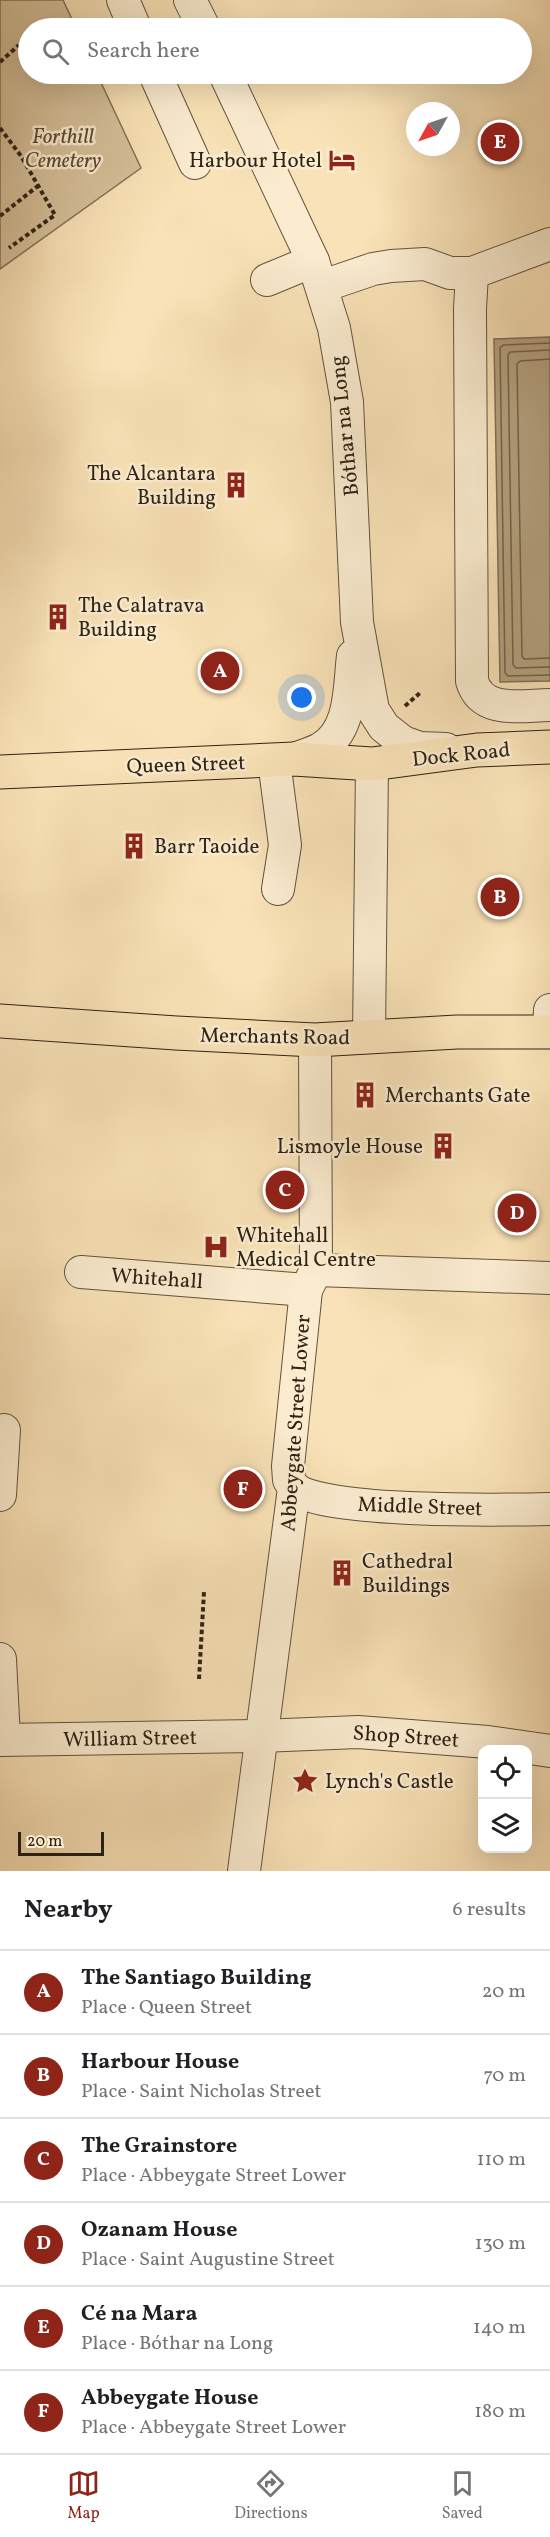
<!DOCTYPE html>
<html lang="en">
<head>
<meta charset="utf-8">
<style>
  :root { --surface:#fff; --page:#f6f6f6; --text:#202124; --muted:#757577; --line:#e0e0e0; --accent:#8f2418 }
  body { margin:0; font-family:Vollkorn,serif; background:var(--page); color:var(--text) }
  .controls { position:absolute; right:18px; bottom:18px; display:grid; overflow:hidden; border-radius:12px; box-shadow:0 6px 24px #0002 }
  .controls button { width:54px; height:54px; display:grid; place-items:center; padding:0; border:0; border-bottom:2px solid var(--line); background:var(--surface); color:var(--text); font:30px sans-serif }
  .compass { position:absolute; left:406px; top:102px; width:54px; height:54px; border-radius:50%; background:var(--surface); box-shadow:0 6px 24px #0002; rotate:230deg }
  .scale { position:absolute; left:18px; bottom:15px; width:86px; box-sizing:border-box; padding-left:6px; border:3px solid #2e2215; border-top:0; font-size:16px; line-height:21px; white-space:nowrap; color:#2e2215; -webkit-text-stroke:4px #fbecd0; paint-order:stroke }
  .you { position:absolute; left:302px; top:698px; width:21px; height:21px; margin:-15px; border:4px solid #fff; border-radius:50%; background:#1a73e8; box-shadow:0 0 0 9px #1a73e833 }
  .badge { display:grid; place-items:center; width:39px; height:39px; border-radius:50%; background:var(--accent); color:#fff; font-size:20px; font-weight:700 }
  .pin { position:absolute; translate:-50% -50%; border:3px solid #fff; box-shadow:0 2px 6px #0006 }
  .list { margin:0; padding:0; list-style:none }
  h2 { display:flex; justify-content:space-between; align-items:center; height:78px; margin:0; padding:0 24px; font-size:26px }
  h2 small { font-size:20px; font-weight:400; color:var(--muted) }
  .list li { display:grid; grid-template-columns:39px 1fr auto; gap:18px; align-items:center; box-sizing:border-box; height:84px; padding:0 24px; border-top:2px solid var(--line) }
  .list b { display:block; font-size:22px; white-space:nowrap }
  .list p { margin:0; font-size:20px; white-space:nowrap; color:var(--muted) }
  .list em { font-size:20px; font-style:normal; color:var(--muted) }
  .icon { flex:none; width:33px; height:33px; fill:none; stroke:currentColor; stroke-width:2; stroke-linecap:round; stroke-linejoin:round }
  .map { position:relative; flex:none; width:550px; height:1871px; overflow:hidden }
  .search { position:absolute; background:var(--surface); box-shadow:0 6px 24px #0002; left:18px; right:18px; top:18px; height:66px; display:flex; align-items:center; gap:15px; box-sizing:border-box; padding:0 21px; border-radius:33px; color:var(--muted); font-size:22px }
  .sheet { height:582px; background:var(--surface) }
  nav { display:flex; justify-content:space-around; align-items:center; box-sizing:border-box; height:84px; border-top:2px solid var(--line); background:var(--surface); font-size:16px; color:var(--muted) }
  nav a { display:grid; justify-items:center; gap:3px }
  nav .on { color:var(--accent) }
  .map>svg:first-child { display:block }
  .green { fill:#d6c19b; stroke:#827258; stroke-width:1.5 }
  .water { fill:#b4a180; stroke:#7e6e55; stroke-width:1.5 }
  .lines { fill:none; stroke-linecap:round; stroke-linejoin:round }
  .shore { stroke:#71624a; stroke-width:1.5 }
  .minor-casing { stroke:#61523e; stroke-width:34 }
  .major-casing { stroke:#2e2215; stroke-width:35 }
  .path { stroke:#2e2215; stroke-width:4; stroke-dasharray:4.5 3; stroke-linecap:butt }
  .minor { stroke:#fbecd0; stroke-width:32 }
  .major { stroke:#f9e2b7; stroke-width:33 }
  .labels { text-anchor:middle; stroke-width:5; stroke-linejoin:round; paint-order:stroke }
  .park-label { font-size:21px; font-style:italic; fill:#584a36; stroke:#fbecd0 }
  .poi-label { font-size:21px; fill:#2e2215; stroke:#fbecd0; text-anchor:start }
  .street-label { font-size:21px; fill:#2e2215; stroke:#fbecd0 }
</style>
</head>
<body>
<div class="map">
<svg width="550" height="1871" viewBox="0 0 550 1871">
  <rect width="100%" height="100%" fill="#f9e2b7"/>
  <filter id="stains"><feTurbulence type="fractalNoise" baseFrequency=".00333" numOctaves="4"/><feColorMatrix values="0 0 0 0 .2 0 0 0 0 .09 0 0 0 0 .02 0 0 0 .5 -.17"/></filter>
  <radialGradient id="worn" r=".72"><stop offset=".6" stop-color="#630" stop-opacity="0"/><stop offset="1" stop-color="#630" stop-opacity=".3"/></radialGradient>
  <polygon class="green" points="0,0 63,0 76,28 28,28 28,74 97,74 141,168 0,269"/>
  <polygon class="water" points="550,337 550,681 500,682 494,339"/>
  <g class="lines">
    <g class="shore">
      <polyline points="550,343 503,345 500,348 505,673 508,676 550,675"/>
      <polyline points="550,350 510,352 508,355 513,665 516,668 550,667"/>
      <polyline points="550,359 520,361 517,364 522,656 524,659 550,658"/>
    </g>
    <g class="minor-casing">
      <g id="minor">
        <polyline points="123,0 135,28"/>
        <polyline points="190,0 204,28"/>
        <polyline points="155,74 195,163"/>
        <polyline points="225,74 313,261 334,328 347,402 357,622 373,710 384,727 403,742 420,748 446,749"/>
        <path d="M472 273 470 309 472 681C482 715 522 705 550 705"/>
        <polyline points="267,280 313,261"/>
        <polyline points="323,286 373,269 391,266 425,264 450,273 472,273 550,244"/>
        <path d="M294 759C303 756 312 753 320 749 352 732 349 687 353 656"/>
        <polyline points="274,761 285,845 278,889"/>
        <polyline points="549,1032 550,1010"/>
        <polyline points="369,1037 372,764"/>
        <polyline points="316,1270 550,1278"/>
        <polyline points="81,1272 306,1290"/>
        <path d="M294 1488C322 1513 505 1510 550 1509"/>
        <polyline points="0,1495 4,1430"/>
        <polyline points="0,1659 4,1739"/>
        <polyline points="0,1740 261,1736 358,1732 488,1742 550,1751"/>
        <polyline points="244,1871 294,1488 289,1480 288,1466 306,1290 316,1270 315,1040"/>
      </g>
    </g>
    <g class="major-casing">
      <g id="major">
        <polyline points="0,772 294,759 372,764 477,750 550,747"/>
        <polyline points="0,1021 176,1033 315,1040 457,1032 550,1032"/>
      </g>
    </g>
    <g class="path">
      <polyline points="0,62 19,45"/>
      <polyline points="0,128 21,156 55,215 9,248"/>
      <polyline points="0,216 39,185"/>
      <polyline points="405,706 421,692"/>
      <polyline points="199,1679 204,1592"/>
    </g>
    <use href="#minor" class="minor"/>
    <use href="#major" class="major"/>
  </g>
  <defs>
    <g id="hotel-bare" transform="scale(2.07)"><path d="M-6-4.5h1.5V1H6V5H4.5V3h-9V5H-6ZM-4 0a1.8 1.8 0 1 1 3.6 0ZM.5 0V-2.5h3Q6-2.5 6 0Z" fill="#8f2418" stroke="#fbecd0" stroke-width="2.5" paint-order="stroke"/></g>
    <g id="building-bare" transform="scale(2.07)"><path d="M-4-6H4V6H1V3H-1V6H-4ZM-2.5-4.3h1.7v1.8h-1.7ZM.8-4.3h1.7v1.8H.8ZM-2.5-1h1.7V.8h-1.7ZM.8-1h1.7V.8H.8Z" fill="#8f2418" stroke="#fbecd0" stroke-width="2.5" paint-order="stroke"/></g>
    <g id="hospital-bare" transform="scale(2.07)"><path d="M-5-5h3v3.5h4V-5h3V5h-3V1.5h-4V5h-3Z" fill="#8f2418" stroke="#fbecd0" stroke-width="2.5" paint-order="stroke"/></g>
    <g id="sight-bare" transform="scale(2.07)"><path d="M0-6L1.8-2.2L6-1.7L2.9 1.2L3.7 5.4L0 3.3L-3.7 5.4L-2.9 1.2L-6-1.7L-1.8-2.2Z" fill="#8f2418" stroke="#fbecd0" stroke-width="2.5" paint-order="stroke"/></g>
  </defs>
  <g fill-rule="evenodd">
    <use href="#hotel-bare" x="342" y="160"/>
    <use href="#building-bare" x="236" y="485"/>
    <use href="#building-bare" x="58" y="617"/>
    <use href="#building-bare" x="134" y="846"/>
    <use href="#building-bare" x="365" y="1095"/>
    <use href="#building-bare" x="443" y="1146"/>
    <use href="#hospital-bare" x="216" y="1247"/>
    <use href="#building-bare" x="342" y="1573"/>
    <use href="#sight-bare" x="305" y="1781"/>
  </g>
  <g class="labels">
    <g class="park-label">
      <text x="63" y="143">Forthill<tspan x="63" dy="24">Cemetery</tspan></text>
    </g>
    <g class="poi-label">
      <text x="322" y="167" text-anchor="end">Harbour Hotel</text>
      <text x="216" y="480" text-anchor="end">The Alcantara<tspan x="216" dy="24">Building</tspan></text>
      <text x="78" y="612">The Calatrava<tspan x="78" dy="24">Building</tspan></text>
      <text x="154" y="853">Barr Taoide</text>
      <text x="385" y="1102">Merchants Gate</text>
      <text x="423" y="1153" text-anchor="end">Lismoyle House</text>
      <text x="236" y="1242">Whitehall<tspan x="236" dy="24">Medical Centre</tspan></text>
      <text x="362" y="1568">Cathedral<tspan x="362" dy="24">Buildings</tspan></text>
      <text x="325" y="1788">Lynch's Castle</text>
    </g>
    <g class="street-label">
      <text transform="translate(344 426) rotate(-96)" y="7">Bóthar na Long</text>
      <text transform="translate(461 754) rotate(-6)" y="7">Dock Road</text>
      <text transform="translate(186 764) rotate(-2)" y="7">Queen Street</text>
      <text transform="translate(275 1036) rotate(1)" y="7">Merchants Road</text>
      <text transform="translate(157 1278) rotate(4)" y="7">Whitehall</text>
      <text transform="translate(295 1423) rotate(-86)" y="7">Abbeygate Street Lower</text>
      <text transform="translate(420 1506) rotate(2)" y="7">Middle Street</text>
      <text transform="translate(406 1736) rotate(4)" y="7">Shop Street</text>
      <text transform="translate(130 1738) rotate(-1)" y="7">William Street</text>
    </g>
  </g>
  <rect width="100%" height="100%" filter="url(#stains)"/>
  <rect width="100%" height="100%" fill="url(#worn)"/>
</svg>
<div class="controls">
<button><svg class="icon" aria-label="locate" viewBox="0 0 24 24"><circle cx="12" cy="12" r="6"/><path d="M12 2v4M12 18v4M2 12h4M18 12h4"/></svg></button>
<button><svg class="icon" aria-label="layers" viewBox="0 0 24 24"><path d="M12 4l9 5-9 5-9-5zM3 14l9 5 9-5"/></svg></button>
</div>
<svg class="compass" viewBox="-18 -18 36 36"><path d="M0-13l5 13h-10z" fill="#e53935"/><path d="M0 13l5-13h-10z" fill="#757577"/></svg>
<div class="scale">20 m</div>
<div class="you"></div>
<div class="pin badge" style="left:220px;top:671px">A</div>
<div class="pin badge" style="left:500px;top:897px">B</div>
<div class="pin badge" style="left:285px;top:1190px">C</div>
<div class="pin badge" style="left:517px;top:1213px">D</div>
<div class="pin badge" style="left:500px;top:142px">E</div>
<div class="pin badge" style="left:243px;top:1489px">F</div>
<div class="search"><svg class="icon" aria-label="search" viewBox="0 0 24 24"><circle cx="10" cy="10" r="6"/><path d="M15 15l6 6"/></svg>Search here</div>
</div>
<section class="sheet">
<h2>Nearby<small>6 results</small></h2>
<ul class="list">
<li><span class="badge">A</span><div><b>The Santiago Building</b><p>Place · Queen Street</p></div><em>20 m</em></li>
<li><span class="badge">B</span><div><b>Harbour House</b><p>Place · Saint Nicholas Street</p></div><em>70 m</em></li>
<li><span class="badge">C</span><div><b>The Grainstore</b><p>Place · Abbeygate Street Lower</p></div><em>110 m</em></li>
<li><span class="badge">D</span><div><b>Ozanam House</b><p>Place · Saint Augustine Street</p></div><em>130 m</em></li>
<li><span class="badge">E</span><div><b>Cé na Mara</b><p>Place · Bóthar na Long</p></div><em>140 m</em></li>
<li><span class="badge">F</span><div><b>Abbeygate House</b><p>Place · Abbeygate Street Lower</p></div><em>180 m</em></li>
</ul>
</section>
<nav>
<a class="on"><svg class="icon" aria-label="map" viewBox="0 0 24 24"><path d="M3 6l6-2 6 2 6-2v14l-6 2-6-2-6 2zM9 4v14M15 6v14"/></svg>Map</a>
<a><svg class="icon" aria-label="directions" viewBox="0 0 24 24"><path d="M12 3l9 9-9 9-9-9zM9 14v-3h6M13 9l2 2-2 2"/></svg>Directions</a>
<a><svg class="icon" aria-label="saved" viewBox="0 0 24 24"><path d="M7 4h10v16l-5-4-5 4z"/></svg>Saved</a>
</nav>
</body>
</html>
